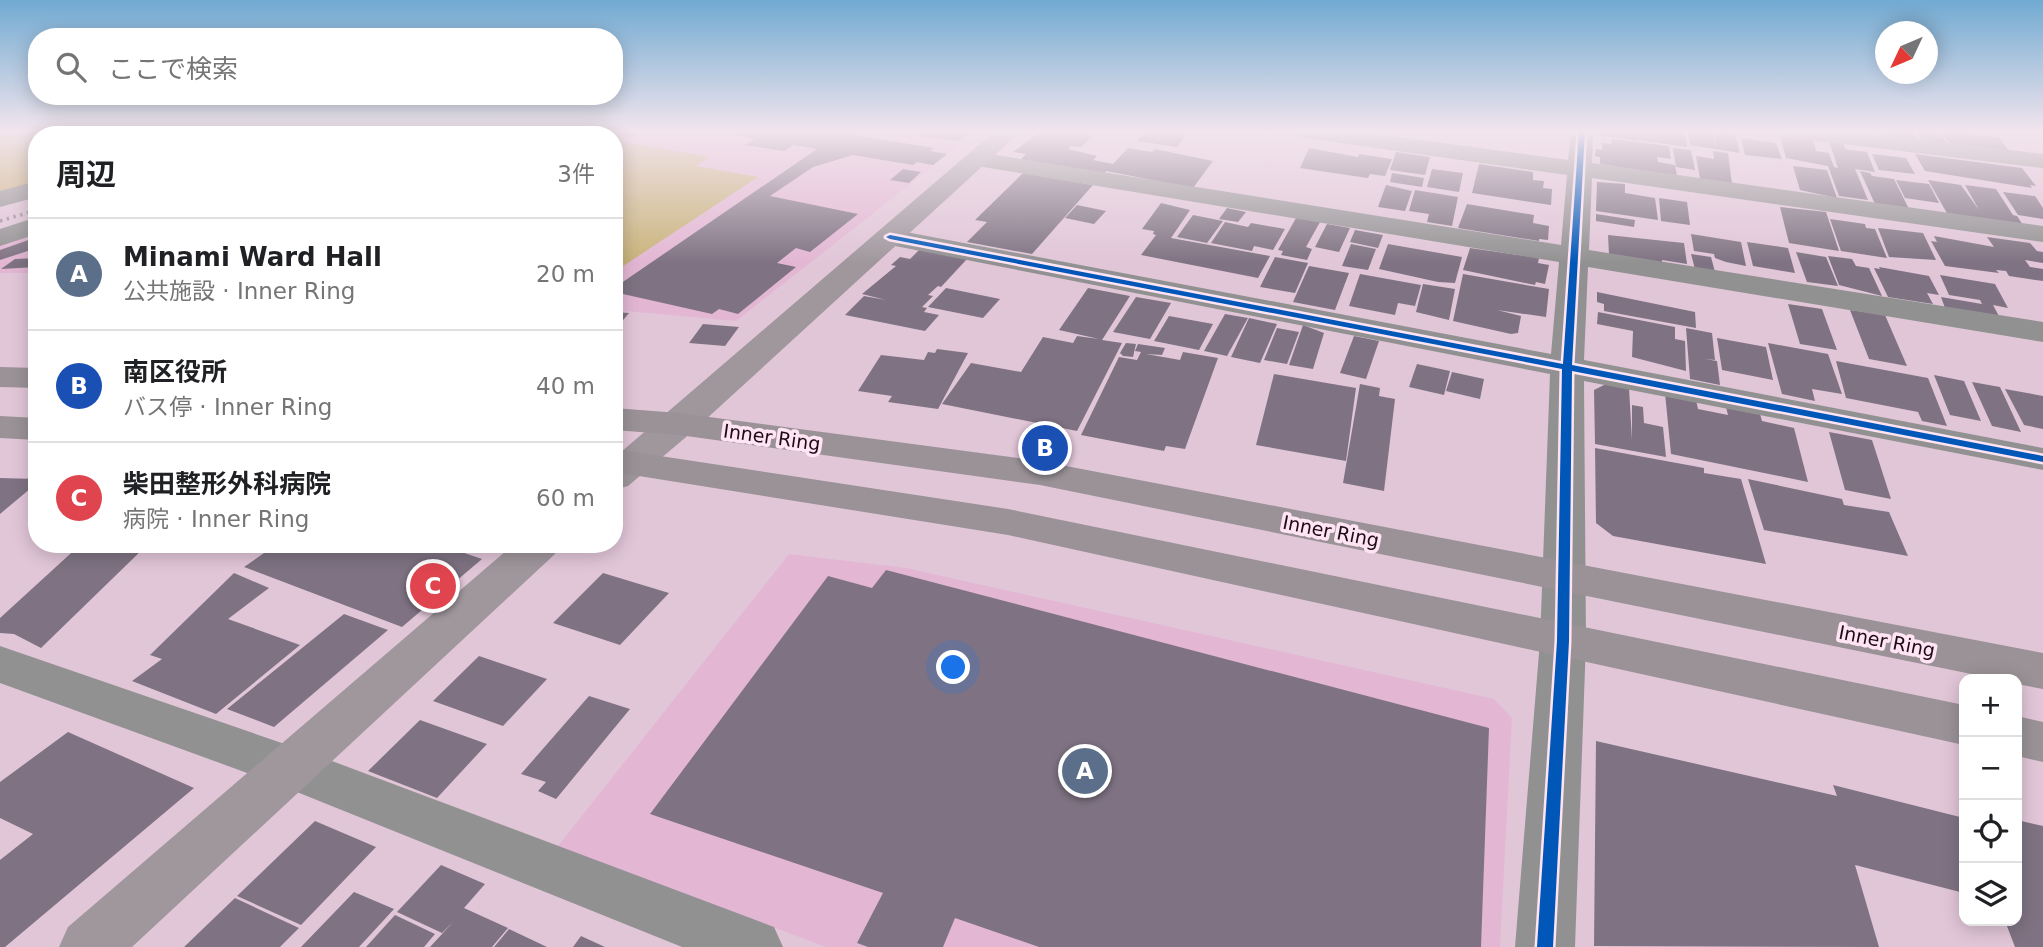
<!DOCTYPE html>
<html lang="ja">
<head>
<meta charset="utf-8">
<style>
  :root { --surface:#fff; --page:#f2f2f2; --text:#202124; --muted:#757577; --line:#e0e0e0; --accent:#624d5b }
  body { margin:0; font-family:"DejaVu Sans","Noto Sans JP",sans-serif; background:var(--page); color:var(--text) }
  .controls { position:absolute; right:21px; bottom:21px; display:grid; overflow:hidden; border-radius:14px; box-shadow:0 4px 18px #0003 }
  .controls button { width:63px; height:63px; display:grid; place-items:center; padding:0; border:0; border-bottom:2px solid var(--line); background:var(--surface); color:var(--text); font:35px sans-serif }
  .compass { position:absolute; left:1875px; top:21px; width:63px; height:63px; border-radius:50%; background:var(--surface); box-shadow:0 4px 18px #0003; rotate:226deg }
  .you { position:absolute; left:954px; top:668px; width:24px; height:24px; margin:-18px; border:5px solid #fff; border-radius:50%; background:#1a73e8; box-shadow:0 0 0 10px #1a73e833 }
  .badge { display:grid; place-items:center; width:46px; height:46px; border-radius:50%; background:var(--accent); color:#fff; font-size:23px; font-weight:700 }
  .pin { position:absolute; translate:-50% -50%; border:4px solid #fff; box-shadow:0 2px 7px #0006 }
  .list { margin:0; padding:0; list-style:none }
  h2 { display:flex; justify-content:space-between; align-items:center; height:91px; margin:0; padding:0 28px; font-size:30px }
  h2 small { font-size:23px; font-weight:400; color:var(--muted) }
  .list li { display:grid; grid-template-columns:46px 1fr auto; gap:21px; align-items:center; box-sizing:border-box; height:112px; padding:0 28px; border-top:2px solid var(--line) }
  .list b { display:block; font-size:26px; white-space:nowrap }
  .list p { margin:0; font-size:23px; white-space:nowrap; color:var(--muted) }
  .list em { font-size:23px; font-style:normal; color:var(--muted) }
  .icon { flex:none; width:38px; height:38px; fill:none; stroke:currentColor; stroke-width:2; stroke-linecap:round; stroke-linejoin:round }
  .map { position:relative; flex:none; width:2043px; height:947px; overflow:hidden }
  .search { position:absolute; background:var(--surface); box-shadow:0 4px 18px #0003; left:28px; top:28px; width:595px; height:77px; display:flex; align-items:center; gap:18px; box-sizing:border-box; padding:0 24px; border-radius:28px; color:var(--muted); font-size:26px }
  .panel { position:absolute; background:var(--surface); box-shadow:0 4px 18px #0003; left:28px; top:126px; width:595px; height:427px; border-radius:28px }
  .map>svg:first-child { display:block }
  .built { fill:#e3b7d4 }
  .green { fill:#c9b37a }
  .building { fill:#7f7383 }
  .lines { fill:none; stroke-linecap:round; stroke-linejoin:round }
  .street { fill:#929192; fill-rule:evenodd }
  .secondary { fill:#a0979d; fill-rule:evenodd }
  .primary { fill:#9a9297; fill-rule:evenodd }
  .rail { stroke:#9a9097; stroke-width:3.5; stroke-dasharray:2.5 4.5; stroke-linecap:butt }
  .cycleway-casing { stroke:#ffe4f4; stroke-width:5 }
  .cycleway { fill:#0057b8; fill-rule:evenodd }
  .labels { text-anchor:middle; stroke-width:7; stroke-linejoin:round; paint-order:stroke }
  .street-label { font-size:19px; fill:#1d0c17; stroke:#ffe4f4 }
</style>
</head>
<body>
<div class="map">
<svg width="2043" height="947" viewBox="0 0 2043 947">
  <rect width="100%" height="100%" fill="#e1c6d8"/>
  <g class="built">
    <polygon points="352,131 978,131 736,321 614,310 614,135 339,135"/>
    <polygon points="37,231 37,273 0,273 0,244"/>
    <polygon points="789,554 906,568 1494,699 1512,718 1500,947 826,947 558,846"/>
  </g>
  <g class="green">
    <polygon points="0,131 226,131 211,135 37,135 37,183 0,193"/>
    <polygon points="378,131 566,131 588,135 366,135"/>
    <polygon points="614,140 709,157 696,166 758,177 614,272"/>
  </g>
  <g class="building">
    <polygon points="603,131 644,131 632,137"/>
    <polygon points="716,131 859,131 853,135 934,148 930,151 947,154 933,165 917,162 913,165 853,155 813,167 770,196 858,214 810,252 796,248 777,263 796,267 738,314 719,309 712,314 614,292 614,288 817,149 793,145 784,151 745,145 755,139"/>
    <polygon points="903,131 970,131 958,141 917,136 919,135"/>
    <polygon points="1041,131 1078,131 1094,135 1081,147 1071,146 1068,149 1097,156 1093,160 1113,164 1128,148 1152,152 1155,149 1213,161 1193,188 1106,171 1103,174 1020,160 1026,154 1013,152"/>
    <polygon points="1146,131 1189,131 1177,147 1137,141"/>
    <polygon points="1601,131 1638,131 1637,141 1600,135"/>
    <polygon points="1638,131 1685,133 1687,147 1638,140"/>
    <polygon points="1688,131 1712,132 1716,146 1714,131 1735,134 1740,153 1690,145"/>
    <polygon points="1875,131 1913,131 1919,142 1886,138 1884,134"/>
    <polygon points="1916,131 1939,131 1947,143 1922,140"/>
    <polygon points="1941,131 1999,137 2011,154 1951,146"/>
    <polygon points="1780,136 1813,140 1816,151 1829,153 1834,167 1838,168 1829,141 1843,143 1845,149 1867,152 1875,172 1855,169 1868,200 1839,196 1828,166 1786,158"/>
    <polygon points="1741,138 1776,143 1782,159 1745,155"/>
    <polygon points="1612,139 1669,146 1671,159 1657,157 1658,162 1675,165 1677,176 1600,164 1600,157 1595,156 1596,149 1602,150 1602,143 1611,144"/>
    <polygon points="1309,148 1358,157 1359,154 1392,159 1385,176 1370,174 1368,178 1300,168"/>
    <polygon points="1673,148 1691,150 1695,170 1676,167"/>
    <polygon points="1713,151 1728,153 1732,184 1700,179 1696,156 1714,159"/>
    <polygon points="1396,152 1430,157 1425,175 1390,170"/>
    <polygon points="1872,154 1906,158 1915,174 1879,170"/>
    <polygon points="1915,154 2022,168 2036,186 2030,185 2032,188 1925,171"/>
    <polygon points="1479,164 1533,172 1533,180 1544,181 1543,188 1552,189 1551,205 1472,193"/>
    <polygon points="1793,166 1827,170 1837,198 1800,190"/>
    <polygon points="903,169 921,172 909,183 890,180"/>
    <polygon points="1432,169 1463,173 1459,192 1427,187"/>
    <polygon points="1860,171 1870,173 1872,176 1894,179 1909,209 1875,204"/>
    <polygon points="1023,173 1093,185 1032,254 967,242 987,222 975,220"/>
    <polygon points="1392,173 1424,178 1422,187 1390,182"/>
    <polygon points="1896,180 1929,184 1939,203 1905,198"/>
    <polygon points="1928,180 1961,185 1979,210 1965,185 1996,189 2013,215 2017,216 2023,225 1948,215"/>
    <polygon points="1597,182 1625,184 1625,193 1655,198 1658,220 1596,211"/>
    <polygon points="1386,185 1412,191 1405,211 1378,207"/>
    <polygon points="1415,190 1458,197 1452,226 1427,222 1429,214 1409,211"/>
    <polygon points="2003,192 2035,196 2043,208 2043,219 2018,215"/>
    <polygon points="1659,198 1687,202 1690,225 1661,221"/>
    <polygon points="1161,203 1190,210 1171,238 1270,256 1258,278 1141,255 1156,235 1153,234 1154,231 1142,229"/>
    <polygon points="1467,204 1534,215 1533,223 1549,226 1548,240 1539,239 1539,241 1458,228"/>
    <polygon points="1077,205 1106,211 1094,224 1065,218"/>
    <polygon points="1780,207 1826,212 1839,251 1789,243"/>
    <polygon points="1227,208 1246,212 1238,222 1219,219"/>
    <polygon points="1596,214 1635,220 1634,227 1596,221"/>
    <polygon points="1193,215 1223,221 1207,243 1177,237"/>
    <polygon points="1296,218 1320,222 1306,247 1312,249 1307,260 1281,255 1283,251 1278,250"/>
    <polygon points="1830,219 1865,224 1866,228 1875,229 1887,258 1841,251"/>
    <polygon points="1225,222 1248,227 1251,223 1285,229 1273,250 1254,246 1252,251 1211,243"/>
    <polygon points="1327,224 1350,228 1339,252 1315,247"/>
    <polygon points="1878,228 1923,233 1936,260 1889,257"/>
    <polygon points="1355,230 1383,235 1378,248 1350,242"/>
    <polygon points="1691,234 1741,242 1746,266 1726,262 1715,258 1714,254 1694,251"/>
    <polygon points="1608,235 1684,243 1687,264 1662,260 1662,263 1609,255"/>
    <polygon points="1934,236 1994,247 1987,237 2030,243 2037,251 2043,252 2043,263 2025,260 2030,267 2043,269 2043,281 2009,276 2006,271 1996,270 1999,273 1945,266 1931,241 1937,242"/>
    <polygon points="37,237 37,248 0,260 0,250"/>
    <polygon points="1747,242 1788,248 1795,273 1753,266"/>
    <polygon points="1351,244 1376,249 1368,270 1342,266"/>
    <polygon points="1388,244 1462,257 1455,283 1438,282 1379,269"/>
    <polygon points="1470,248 1539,258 1538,263 1549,265 1545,284 1536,282 1535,285 1463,270"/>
    <polygon points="919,250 967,259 941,287 938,286 928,295 933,296 922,307 927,308 924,312 939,315 925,331 845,315 864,296 886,300 862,294 896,266 891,265 900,257 910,259"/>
    <polygon points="1796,252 1826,257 1838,286 1807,282"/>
    <polygon points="1691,254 1711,257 1715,272 1695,269"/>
    <polygon points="1828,256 1852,259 1856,266 1869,268 1882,296 1839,285"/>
    <polygon points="1275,257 1308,263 1295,293 1260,287"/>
    <polygon points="37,258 37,267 1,269 15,259"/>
    <polygon points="1309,266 1349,273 1335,310 1293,302"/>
    <polygon points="1879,267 1929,276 1939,295 1927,293 1933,304 1888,297 1874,268 1880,269"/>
    <polygon points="1360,274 1421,285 1415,306 1398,303 1395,315 1349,306"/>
    <polygon points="1463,274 1549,289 1546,317 1497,310 1521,316 1518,333 1511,334 1453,321"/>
    <polygon points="1940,275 1995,284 2008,308 1993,305 2001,320 1946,311 1941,297 1982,304 1980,300 1949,295"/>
    <polygon points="1423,284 1455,289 1449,320 1416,312"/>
    <polygon points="946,288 1000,299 983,318 928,307"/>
    <polygon points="1088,288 1130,296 1102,340 1122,343 1077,431 942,404 971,363 1021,372 1043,337 1073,343 1077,336 1099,339 1059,330"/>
    <polygon points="1597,292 1695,312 1696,328 1604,311 1604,304 1597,302"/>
    <polygon points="1136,297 1171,303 1150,339 1113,332"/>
    <polygon points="1788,304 1822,309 1837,350 1800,344"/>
    <polygon points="1850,310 1885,315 1907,366 1869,359"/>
    <polygon points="614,312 629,313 614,331"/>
    <polygon points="1598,312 1675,327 1675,339 1685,341 1686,371 1632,357 1633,331 1597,324"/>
    <polygon points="1225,314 1248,318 1227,356 1204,351"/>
    <polygon points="1169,316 1213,324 1199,350 1154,341"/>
    <polygon points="1249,318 1277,324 1260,363 1231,357"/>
    <polygon points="703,324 739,327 725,346 689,343"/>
    <polygon points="1303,325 1324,333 1313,369 1289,365"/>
    <polygon points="1277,328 1299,332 1287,364 1264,360"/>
    <polygon points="1686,328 1712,333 1715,360 1705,359 1717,361 1720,385 1690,379"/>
    <polygon points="1354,336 1379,341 1366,379 1340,373"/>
    <polygon points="1717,338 1766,347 1773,380 1722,370"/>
    <polygon points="1126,343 1136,344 1133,357 1123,356 1120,353"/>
    <polygon points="1768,343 1828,354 1842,394 1812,389 1815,401 1782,394"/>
    <polygon points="1138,344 1165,348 1162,355 1146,354 1180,360 1183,352 1218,358 1185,449 1166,446 1164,451 1081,435 1119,357 1137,360 1141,352 1135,351"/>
    <polygon points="937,349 968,353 938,409 888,402 892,396 858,391 881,355 924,360 928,352 935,353"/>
    <polygon points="1836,361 1928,378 1947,426 1922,421 1918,412 1846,398"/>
    <polygon points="1417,364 1450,371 1444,395 1409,387"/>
    <polygon points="1452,372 1484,379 1480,399 1446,391"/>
    <polygon points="1274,374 1356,388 1346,461 1256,445"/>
    <polygon points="1934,375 1964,381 1981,421 1950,415"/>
    <polygon points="1972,382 2000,387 2021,432 1992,426"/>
    <polygon points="1360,384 1380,388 1379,396 1395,399 1384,491 1343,483"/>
    <polygon points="1606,384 1629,388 1632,440 1632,405 1643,407 1644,423 1663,427 1666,457 1595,444 1594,390"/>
    <polygon points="2005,389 2043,396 2043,429 2024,425"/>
    <polygon points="1665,393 1696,400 1698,409 1728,415 1726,407 1760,414 1762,421 1794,428 1808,482 1671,454"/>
    <polygon points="1829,432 1872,440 1891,499 1845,490"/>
    <polygon points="1595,448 1704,468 1704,473 1741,479 1766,564 1613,536 1596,523"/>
    <polygon points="0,478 37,479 37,483 0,514"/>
    <polygon points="1748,479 1842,499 1844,505 1889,512 1908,556 1764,530"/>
    <polygon points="81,544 146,546 41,648 14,634 0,633 0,618"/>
    <polygon points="277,544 438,544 482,559 402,627 244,567"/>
    <polygon points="886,570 1489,728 1481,947 1039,947 955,918 943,947 868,947 857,943 883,893 650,814 828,576 872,588"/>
    <polygon points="234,573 269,588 228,619 300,645 216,714 132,681 162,659 150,655"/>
    <polygon points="603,573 669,593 620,645 553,623"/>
    <polygon points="344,614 388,630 274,727 227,709"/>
    <polygon points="479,656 547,679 503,726 433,701"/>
    <polygon points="589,696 630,709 556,799 538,791 546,782 521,774"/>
    <polygon points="420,720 487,744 437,798 368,771"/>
    <polygon points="68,732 194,788 5,947 0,947 0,860 33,834 0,818 0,782"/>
    <polygon points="1596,741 1837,796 1833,785 1964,818 1964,893 1855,865 1879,947 1594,946"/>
    <polygon points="2017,820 2043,826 2043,947 2015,947 2005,921 2017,921"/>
    <polygon points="315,821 376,847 301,925 237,896"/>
    <polygon points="441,865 485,884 464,908 508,928 492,947 430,947 454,921 442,933 397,912"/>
    <polygon points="354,892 394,909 359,947 301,947"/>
    <polygon points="235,898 299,928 280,947 184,947"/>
    <polygon points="395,915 435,934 424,947 366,947"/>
    <polygon points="509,929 547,947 494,947"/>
    <polygon points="581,936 605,947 573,947"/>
  </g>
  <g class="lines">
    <g class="street">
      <polygon points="220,131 255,131 252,135 217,135"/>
      <polygon points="315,131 349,131 346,135 312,135"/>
      <polygon points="1294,131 1354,131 1568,160 1571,131 1593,131 1592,163 2043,226 2043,242 1592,178 1589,250 2043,322 2043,342 1588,267 1584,360 2043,448 2043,470 1584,381 1586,641 1575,947 1515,947 1540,641 1550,374 890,245 880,243 876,237 880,231 890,229 1551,354 1559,262 977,166 968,164 965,159 968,154 977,152 1561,245 1567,175 1306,138 1298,136"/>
      <polygon points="1781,131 1849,131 2043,154 2043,168 1793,138 1785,136"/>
      <polygon points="37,181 37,197 0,207 0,191"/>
      <polygon points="37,217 37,234 0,246 0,229"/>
      <polygon points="0,646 308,752 753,919 774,927 783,947 682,947 272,782 0,683"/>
    </g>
    <g class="secondary">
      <polygon points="995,131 1021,131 692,432 628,486 614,490 614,458"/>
      <polygon points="514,544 561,544 555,554 132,947 59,947 68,927"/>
    </g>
    <g class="primary">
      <polygon points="0,367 37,368 37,388 0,387"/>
      <polygon points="614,408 679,413 1040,461 2043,653 2043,689 2017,684 2017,679 1996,679 1040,485 679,435 614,430"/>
      <polygon points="0,416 37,418 37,440 0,438"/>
      <polygon points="614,449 1008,509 1964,705 1964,745 1008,535 614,472"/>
      <polygon points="2017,716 2043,722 2043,762 2017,756"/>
    </g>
    <g class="rail">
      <polyline points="268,135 281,131"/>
      <polyline points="286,135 300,131"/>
      <polyline points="0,221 37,210"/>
    </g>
    <g class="cycleway-casing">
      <polygon id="cycleway" points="1579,131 1585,131 1572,365 2043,456 2043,462 1572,371 1569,641 1553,947 1537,947 1557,641 1562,369 890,239 886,237 890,235 1563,364"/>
    </g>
    <use href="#cycleway" class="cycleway"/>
  </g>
  <linearGradient id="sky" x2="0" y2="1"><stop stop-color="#71aad2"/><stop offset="0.5" stop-color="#f2e5ed"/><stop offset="1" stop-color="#f2e5ed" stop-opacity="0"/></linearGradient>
  <rect width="2043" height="263" fill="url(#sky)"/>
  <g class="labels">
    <g class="street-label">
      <text transform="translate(772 437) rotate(8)" y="7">Inner Ring</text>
      <text transform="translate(1331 531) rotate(11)" y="7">Inner Ring</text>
      <text transform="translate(1887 641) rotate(11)" y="7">Inner Ring</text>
    </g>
  </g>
</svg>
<div class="controls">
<button>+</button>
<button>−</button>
<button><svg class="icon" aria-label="locate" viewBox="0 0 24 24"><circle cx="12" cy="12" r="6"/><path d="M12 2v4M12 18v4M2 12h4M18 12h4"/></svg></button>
<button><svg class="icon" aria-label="layers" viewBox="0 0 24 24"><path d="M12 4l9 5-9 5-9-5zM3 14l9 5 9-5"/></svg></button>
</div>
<svg class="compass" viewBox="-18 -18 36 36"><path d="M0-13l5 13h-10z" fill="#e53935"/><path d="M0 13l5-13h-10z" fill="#757577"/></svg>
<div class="you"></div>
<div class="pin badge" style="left:1085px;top:771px;background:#5c6f8a">A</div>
<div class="pin badge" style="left:1045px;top:448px;background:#1a4fb4">B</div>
<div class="pin badge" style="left:433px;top:586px;background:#e0444e">C</div>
<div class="search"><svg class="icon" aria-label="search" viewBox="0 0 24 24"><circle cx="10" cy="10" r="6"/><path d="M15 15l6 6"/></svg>ここで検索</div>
<section class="panel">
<h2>周辺<small>3件</small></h2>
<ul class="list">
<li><span class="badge" style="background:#5c6f8a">A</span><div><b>Minami Ward Hall</b><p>公共施設 · Inner Ring</p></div><em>20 m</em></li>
<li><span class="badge" style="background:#1a4fb4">B</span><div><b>南区役所</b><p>バス停 · Inner Ring</p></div><em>40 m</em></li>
<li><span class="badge" style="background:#e0444e">C</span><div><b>柴田整形外科病院</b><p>病院 · Inner Ring</p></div><em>60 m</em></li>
</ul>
</section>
</div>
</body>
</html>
